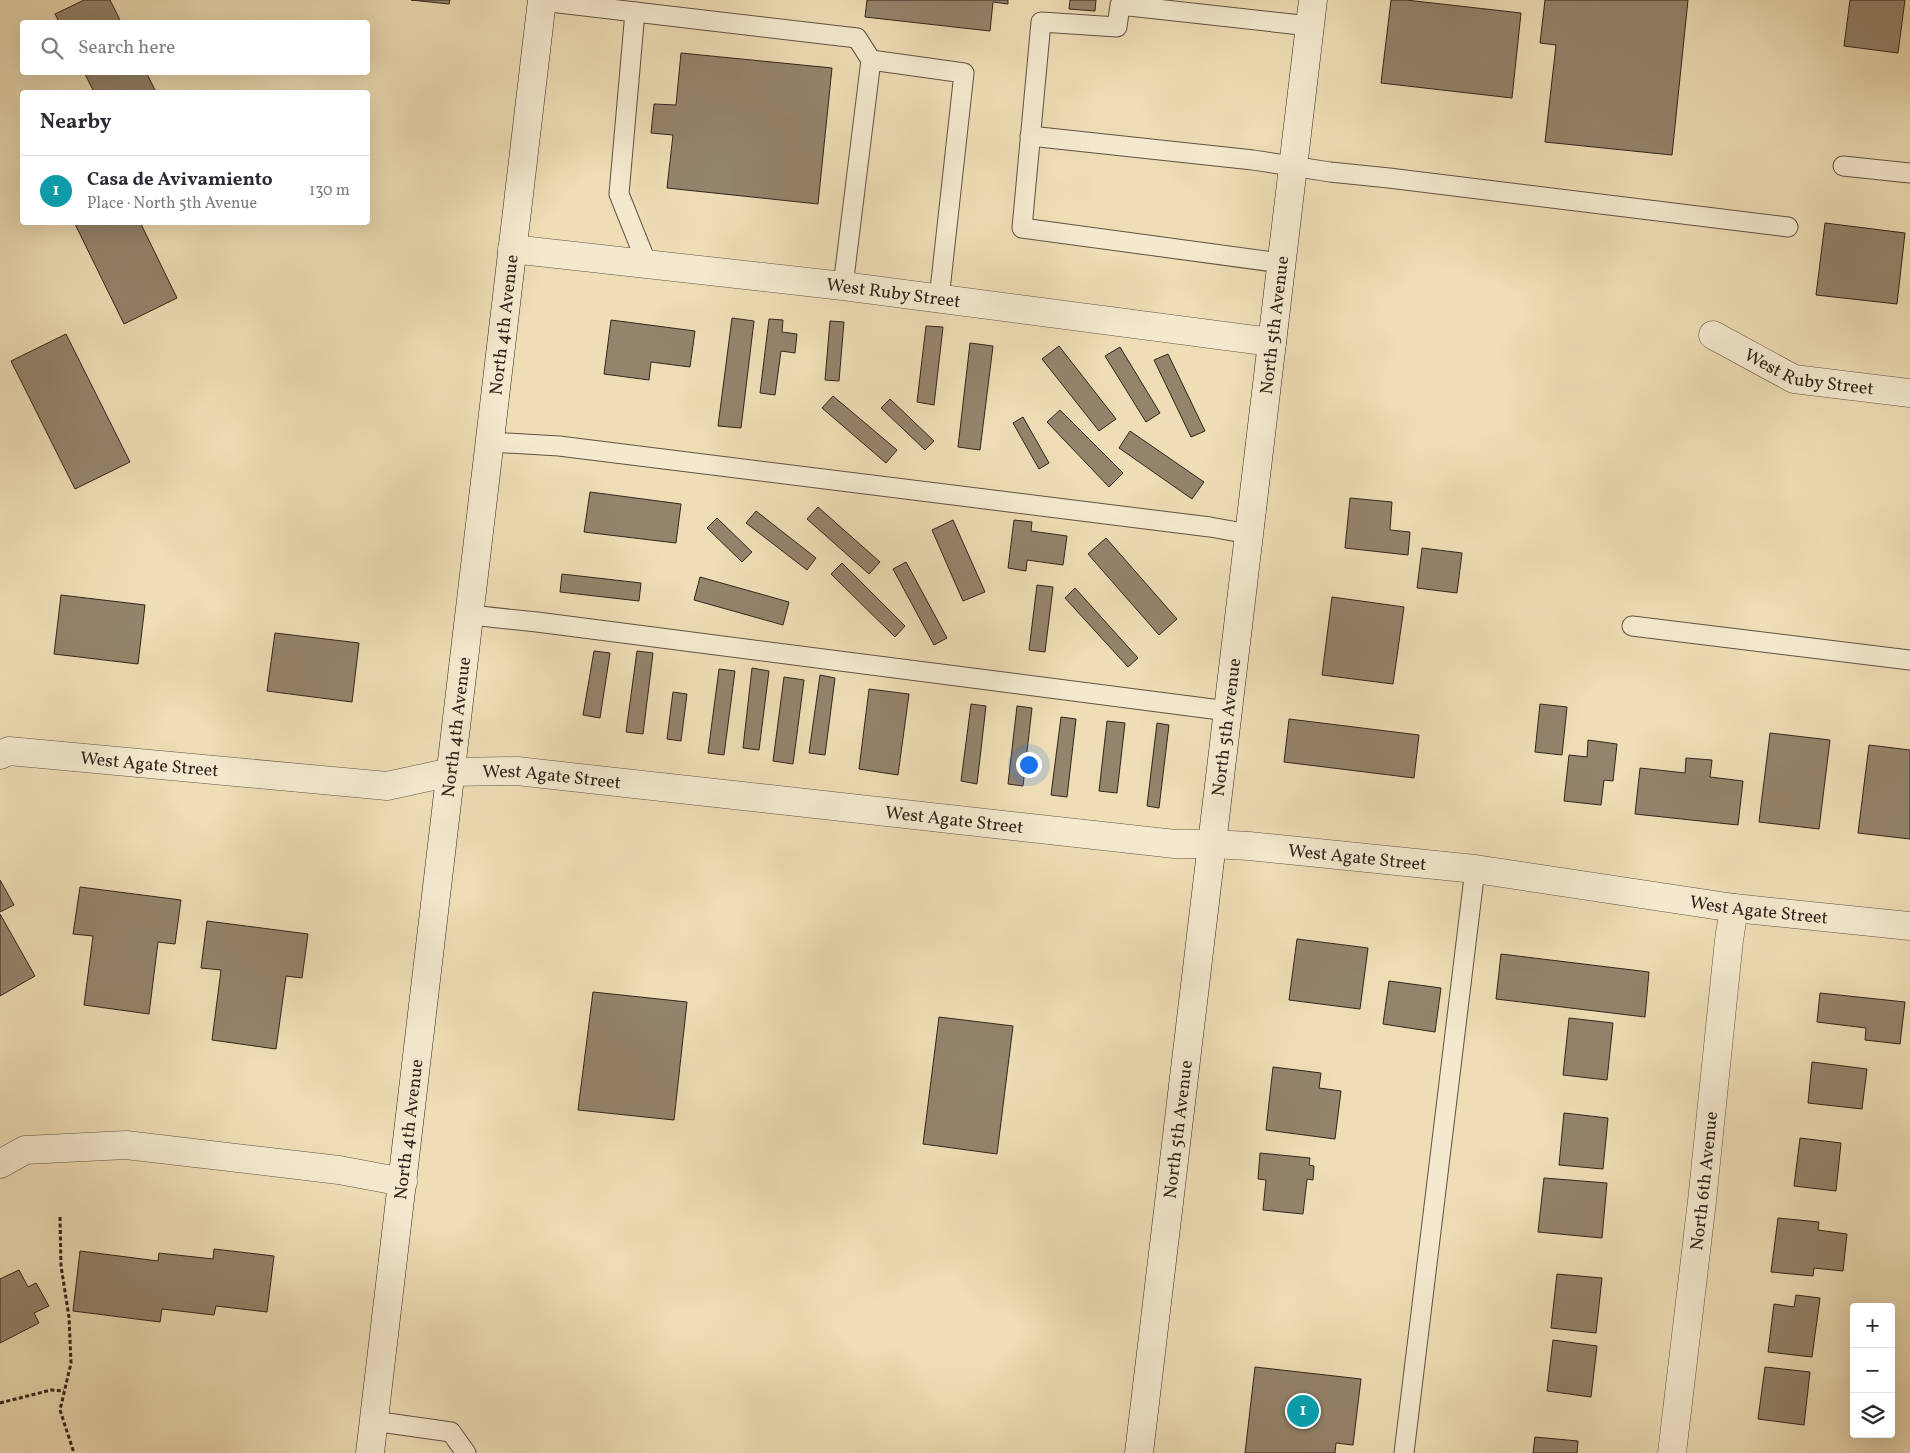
<!DOCTYPE html>
<html lang="en">
<head>
<meta charset="utf-8">
<style>
  :root { --surface:#fff; --page:#f7f7f7; --text:#2b2b33; --muted:#7c7c81; --line:#e1e1e2; --accent:#8f2418 }
  body { margin:0; font-family:Vollkorn,serif; background:var(--page); color:var(--text) }
  .controls { position:absolute; right:15px; bottom:15px; display:grid; overflow:hidden; border-radius:5px; box-shadow:0 5px 20px #0002 }
  .controls button { width:45px; height:45px; display:grid; place-items:center; padding:0; border:0; border-bottom:1px solid var(--line); background:var(--surface); color:var(--text); font:25px sans-serif }
  .you { position:absolute; left:1028px; top:764px; width:18px; height:18px; margin:-12px; border:4px solid #fff; border-radius:50%; background:#1a73e8; box-shadow:0 0 0 8px #1a73e833 }
  .badge { display:grid; place-items:center; width:32px; height:32px; border-radius:50%; background:var(--accent); color:#fff; font-size:16px; font-weight:700 }
  .pin { position:absolute; translate:-50% -50%; border:2px solid #fff; box-shadow:0 1px 5px #0006 }
  .list { margin:0; padding:0; list-style:none }
  h2 { display:flex; justify-content:space-between; align-items:center; height:65px; margin:0; padding:0 20px; font-size:21px }
  h2 small { font-size:16px; font-weight:400; color:var(--muted) }
  .list li { display:grid; grid-template-columns:32px 1fr auto; gap:15px; align-items:center; box-sizing:border-box; height:70px; padding:0 20px; border-top:1px solid var(--line) }
  .list b { display:block; font-size:19px; white-space:nowrap }
  .list p { margin:0; font-size:16px; white-space:nowrap; color:var(--muted) }
  .list em { font-size:16px; font-style:normal; color:var(--muted) }
  .icon { flex:none; width:28px; height:28px; fill:none; stroke:currentColor; stroke-width:2; stroke-linecap:round; stroke-linejoin:round }
  .map { position:relative; flex:none; width:1910px; height:1453px; overflow:hidden }
  .search { position:absolute; background:var(--surface); box-shadow:0 5px 20px #0002; left:20px; top:20px; width:350px; height:55px; display:flex; align-items:center; gap:12px; box-sizing:border-box; padding:0 18px; border-radius:5px; color:var(--muted); font-size:19px }
  .panel { position:absolute; background:var(--surface); box-shadow:0 5px 20px #0002; left:20px; top:90px; width:350px; height:135px; border-radius:5px }
  .map>svg:first-child { display:block }
  .building { fill:#94846c; stroke:#32241d }
  .lines { fill:none; stroke-linecap:round; stroke-linejoin:round }
  .lane-casing { stroke:#615243; stroke-width:21 }
  .street-casing { stroke:#615243; stroke-width:29 }
  .secondary-casing { stroke:#32241d; stroke-width:29 }
  .path { stroke:#32241d; stroke-width:3; stroke-dasharray:4 2.5; stroke-linecap:butt }
  .lane { stroke:#f4e9cf; stroke-width:19 }
  .street { stroke:#f4e9cf; stroke-width:28 }
  .secondary { stroke:#f4e9cf; stroke-width:28 }
  .labels { text-anchor:middle; stroke-width:5; stroke-linejoin:round; paint-order:stroke }
  .street-label { font-size:18px; fill:#32241d; stroke:#f4e9cf }
</style>
</head>
<body>
<div class="map">
<svg width="1910" height="1453" viewBox="0 0 1910 1453">
  <rect width="100%" height="100%" fill="#eeddb5"/>
  <filter id="stains"><feTurbulence type="fractalNoise" baseFrequency=".004" numOctaves="4"/><feColorMatrix values="0 0 0 0 .2 0 0 0 0 .09 0 0 0 0 .02 0 0 0 .5 -.17"/></filter>
  <radialGradient id="worn" r=".72"><stop offset=".6" stop-color="#630" stop-opacity="0"/><stop offset="1" stop-color="#630" stop-opacity=".3"/></radialGradient>
  <g class="building">
    <polygon points="84,0 110,0 121,22 59,22 55,14"/>
    <polygon points="411,0 450,0 449,4"/>
    <polygon points="867,0 1008,0 1008,4 993,2 990,31 865,17"/>
    <polygon points="1070,0 1096,0 1095,11 1069,9"/>
    <polygon points="1391,0 1406,0 1521,13 1512,98 1381,83"/>
    <polygon points="1545,0 1688,0 1672,155 1545,142 1556,45 1540,43"/>
    <polygon points="1850,0 1905,0 1898,53 1844,46"/>
    <polygon points="681,53 832,68 818,204 667,188 673,135 651,133 654,104 676,105"/>
    <polygon points="84,72 146,72 156,92 94,92"/>
    <polygon points="74,222 140,222 177,298 124,324"/>
    <polygon points="1825,223 1905,233 1897,304 1816,295"/>
    <polygon points="732,318 754,321 741,428 718,426"/>
    <polygon points="769,319 783,320 782,332 797,334 795,353 781,351 775,395 760,393"/>
    <polygon points="611,320 695,331 690,367 651,362 649,380 604,374"/>
    <polygon points="830,321 844,322 839,381 825,380"/>
    <polygon points="926,326 943,327 934,405 917,402"/>
    <polygon points="66,334 130,462 75,489 11,361"/>
    <polygon points="970,343 993,346 980,450 958,447"/>
    <polygon points="1059,346 1116,419 1099,431 1042,359"/>
    <polygon points="1120,347 1160,413 1146,422 1105,356"/>
    <polygon points="1168,354 1205,431 1191,437 1154,360"/>
    <polygon points="833,396 897,450 886,463 822,408"/>
    <polygon points="890,399 934,441 925,450 881,408"/>
    <polygon points="1060,410 1123,473 1109,487 1047,422"/>
    <polygon points="1023,417 1049,463 1039,469 1013,423"/>
    <polygon points="1130,431 1204,482 1192,499 1119,448"/>
    <polygon points="590,492 681,504 676,543 584,532"/>
    <polygon points="1350,498 1392,502 1390,530 1410,532 1408,555 1345,548"/>
    <polygon points="818,507 880,562 869,574 807,519"/>
    <polygon points="756,511 816,558 807,570 746,523"/>
    <polygon points="717,518 752,552 742,562 707,528"/>
    <polygon points="953,520 985,592 963,601 932,530"/>
    <polygon points="1014,520 1032,522 1031,531 1067,536 1063,565 1027,560 1026,571 1008,568"/>
    <polygon points="1106,538 1177,619 1159,635 1088,554"/>
    <polygon points="1422,548 1462,553 1457,593 1417,588"/>
    <polygon points="906,562 947,638 934,645 893,569"/>
    <polygon points="842,563 905,626 895,637 831,574"/>
    <polygon points="562,574 641,583 639,601 560,592"/>
    <polygon points="700,577 789,602 783,625 694,600"/>
    <polygon points="1037,585 1053,587 1045,652 1029,650"/>
    <polygon points="1075,588 1138,658 1128,667 1065,598"/>
    <polygon points="61,595 145,605 138,664 54,654"/>
    <polygon points="1332,597 1404,607 1393,684 1322,675"/>
    <polygon points="275,633 359,643 352,702 267,691"/>
    <polygon points="594,651 610,653 600,718 583,715"/>
    <polygon points="637,651 653,653 643,734 626,732"/>
    <polygon points="752,668 769,671 759,750 743,748"/>
    <polygon points="719,669 735,671 724,755 708,753"/>
    <polygon points="820,675 835,678 825,755 809,753"/>
    <polygon points="784,677 804,680 793,764 773,761"/>
    <polygon points="869,689 909,694 898,775 859,769"/>
    <polygon points="673,692 687,694 681,741 667,739"/>
    <polygon points="971,704 986,706 977,784 961,781"/>
    <polygon points="1540,704 1567,707 1562,755 1535,752"/>
    <polygon points="1017,706 1032,708 1023,786 1008,784"/>
    <polygon points="1061,717 1076,719 1067,797 1051,795"/>
    <polygon points="1289,719 1419,735 1414,778 1284,762"/>
    <polygon points="1107,721 1125,723 1117,793 1099,791"/>
    <polygon points="1157,723 1169,725 1159,808 1147,806"/>
    <polygon points="1770,733 1830,740 1819,829 1759,822"/>
    <polygon points="1588,740 1617,744 1613,781 1604,780 1601,805 1564,801 1569,755 1587,757"/>
    <polygon points="1869,745 1910,750 1910,839 1858,833"/>
    <polygon points="1686,758 1712,760 1710,777 1743,781 1738,825 1635,814 1640,768 1685,773"/>
    <polygon points="0,880 14,905 0,912"/>
    <polygon points="80,887 181,900 175,944 158,942 149,1014 84,1005 93,936 73,934"/>
    <polygon points="0,914 35,976 0,996"/>
    <polygon points="207,921 308,934 302,978 286,976 276,1049 212,1040 221,970 201,968"/>
    <polygon points="1297,939 1368,948 1360,1009 1289,1000"/>
    <polygon points="1501,954 1649,972 1645,1017 1496,999"/>
    <polygon points="1389,981 1441,988 1435,1032 1383,1024"/>
    <polygon points="593,992 687,1002 674,1120 578,1110"/>
    <polygon points="1820,993 1905,1002 1900,1044 1865,1040 1866,1028 1817,1022"/>
    <polygon points="939,1017 1013,1026 997,1154 923,1144"/>
    <polygon points="1569,1018 1613,1023 1607,1080 1563,1075"/>
    <polygon points="1812,1062 1867,1069 1862,1109 1808,1103"/>
    <polygon points="1273,1067 1321,1073 1319,1088 1341,1091 1335,1139 1266,1130"/>
    <polygon points="1564,1113 1608,1118 1603,1169 1559,1165"/>
    <polygon points="1800,1138 1841,1143 1836,1191 1794,1186"/>
    <polygon points="1260,1153 1310,1158 1309,1165 1314,1166 1313,1180 1307,1179 1303,1214 1263,1210 1266,1180 1258,1179"/>
    <polygon points="1544,1178 1607,1183 1602,1238 1538,1232"/>
    <polygon points="1778,1218 1819,1222 1818,1230 1847,1234 1843,1271 1814,1268 1813,1276 1771,1272"/>
    <polygon points="214,1249 274,1256 267,1312 216,1306 214,1315 162,1309 160,1322 73,1311 80,1251 158,1261 159,1253 213,1259"/>
    <polygon points="19,1270 28,1287 36,1283 49,1306 34,1313 39,1323 0,1343 0,1279"/>
    <polygon points="1557,1274 1602,1278 1596,1333 1551,1328"/>
    <polygon points="1796,1295 1820,1298 1812,1357 1768,1352 1774,1304 1794,1307"/>
    <polygon points="1553,1340 1597,1346 1591,1397 1547,1391"/>
    <polygon points="1255,1367 1361,1379 1353,1445 1336,1443 1335,1453 1245,1453"/>
    <polygon points="1765,1367 1810,1372 1804,1425 1758,1419"/>
    <polygon points="1535,1437 1578,1441 1577,1453 1533,1453"/>
  </g>
  <g class="lines">
    <g class="lane-casing">
      <g id="lane">
        <polyline points="542,1 857,38 871,60"/>
        <polyline points="635,12 619,194 647,264"/>
        <polyline points="1030,136 1253,160 1330,172 1389,178 1788,227"/>
        <polyline points="1843,166 1910,173"/>
        <polyline points="1281,263 1022,228 1041,22 1117,27 1120,5 1310,26"/>
        <polyline points="843,286 871,60 964,73 939,299"/>
        <polyline points="490,442 559,446 1210,527 1249,534"/>
        <polyline points="470,615 537,622 1228,711"/>
        <polyline points="1632,626 1910,660"/>
        <polyline points="373,1421 451,1432 466,1453"/>
        <polyline points="1404,1453 1475,869"/>
      </g>
    </g>
    <g class="street-casing">
      <g id="street">
        <path id="s1" d="M512 249 843 286 1272 342"/>
        <path id="s2" d="M1713 335 1794 379 1910 393"/>
        <path id="s3" d="M0 755 9 751 387 786 451 772 517 771 1175 844H1212L1249 846 1475 869 1734 908 1910 926"/>
        <polyline points="0,1164 25,1150 126,1145 339,1170 403,1182"/>
        <path id="s4" d="M1672 1453 1702 1201 1729 940 1734 908"/>
      </g>
    </g>
    <g class="secondary-casing">
      <g id="secondary">
        <path id="s5" d="M370 1453 542 0"/>
        <path id="s6" d="M1139 1453 1313 0"/>
      </g>
    </g>
    <g class="path">
      <polyline points="60,1217 61,1266 69,1317 71,1363 60,1410 74,1453"/>
      <polyline points="0,1403 51,1390 64,1391"/>
    </g>
    <use href="#lane" class="lane"/>
    <use href="#street" class="street"/>
    <use href="#secondary" class="secondary"/>
  </g>
  <g class="labels">
    <g class="street-label">
      <text dy="6" stroke="none"><textPath href="#s1" startOffset="384">West Ruby Street</textPath></text>
      <text dy="6" stroke="none"><textPath href="#s5" startOffset="1136">North 4th Avenue</textPath></text>
      <text dy="6" stroke="none"><textPath href="#s6" startOffset="1136">North 5th Avenue</textPath></text>
      <text dy="6" stroke="none"><textPath href="#s2" startOffset="105">West Ruby Street</textPath></text>
      <text dy="6" stroke="none"><textPath href="#s6" startOffset="731">North 5th Avenue</textPath></text>
      <text dy="6" stroke="none"><textPath href="#s5" startOffset="731">North 4th Avenue</textPath></text>
      <text dy="6" stroke="none"><textPath href="#s3" startOffset="151">West Agate Street</textPath></text>
      <text dy="6" stroke="none"><textPath href="#s3" startOffset="556">West Agate Street</textPath></text>
      <text dy="6" stroke="none"><textPath href="#s3" startOffset="961">West Agate Street</textPath></text>
      <text dy="6" stroke="none"><textPath href="#s3" startOffset="1366">West Agate Street</textPath></text>
      <text dy="6" stroke="none"><textPath href="#s3" startOffset="1771">West Agate Street</textPath></text>
      <text dy="6" stroke="none"><textPath href="#s5" startOffset="326">North 4th Avenue</textPath></text>
      <text dy="6" stroke="none"><textPath href="#s6" startOffset="326">North 5th Avenue</textPath></text>
      <text dy="6" stroke="none"><textPath href="#s4" startOffset="274">North 6th Avenue</textPath></text>
    </g>
  </g>
  <rect width="100%" height="100%" filter="url(#stains)"/>
  <rect width="100%" height="100%" fill="url(#worn)"/>
</svg>
<div class="controls">
<button>+</button>
<button>−</button>
<button><svg class="icon" aria-label="layers" viewBox="0 0 24 24"><path d="M12 4l9 5-9 5-9-5zM3 14l9 5 9-5"/></svg></button>
</div>
<div class="you"></div>
<div class="pin badge" style="left:1303px;top:1411px;background:#0f9aa8">1</div>
<div class="search"><svg class="icon" aria-label="search" viewBox="0 0 24 24"><circle cx="10" cy="10" r="6"/><path d="M15 15l6 6"/></svg>Search here</div>
<section class="panel">
<h2>Nearby<small></small></h2>
<ul class="list">
<li><span class="badge" style="background:#0f9aa8">1</span><div><b>Casa de Avivamiento</b><p>Place · North 5th Avenue</p></div><em>130 m</em></li>
</ul>
</section>
</div>
</body>
</html>
